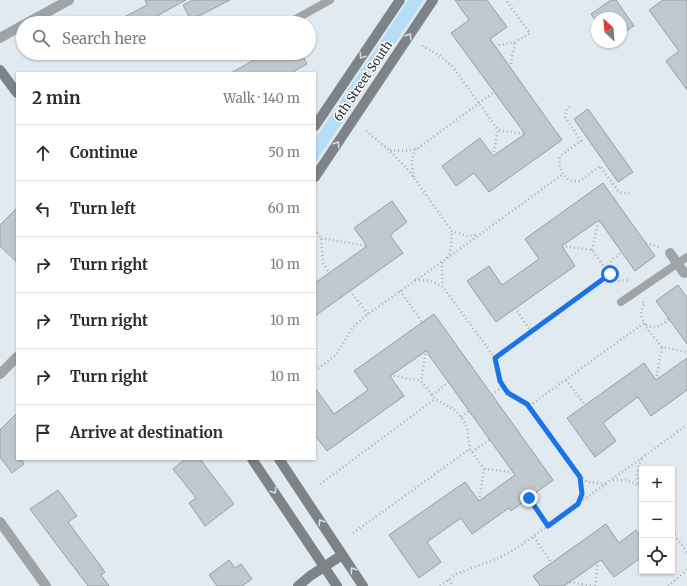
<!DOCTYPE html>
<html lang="en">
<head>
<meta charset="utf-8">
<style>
  :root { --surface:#fff; --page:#f2f2f3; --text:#2b2b33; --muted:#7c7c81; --line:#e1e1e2 }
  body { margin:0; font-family:Merriweather,serif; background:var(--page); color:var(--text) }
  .controls { position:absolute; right:12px; bottom:12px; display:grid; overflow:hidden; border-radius:0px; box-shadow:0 1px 3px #0004 }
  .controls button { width:36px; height:36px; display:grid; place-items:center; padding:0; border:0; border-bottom:1px solid var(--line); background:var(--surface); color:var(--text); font:20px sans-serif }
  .compass { position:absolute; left:591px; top:12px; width:36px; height:36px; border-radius:50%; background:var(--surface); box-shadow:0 1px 3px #0004; rotate:334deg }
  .stop { position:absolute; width:12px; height:12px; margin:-9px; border:3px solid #1a73e8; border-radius:50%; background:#fff }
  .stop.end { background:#1a73e8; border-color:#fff; box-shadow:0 1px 4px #0008 }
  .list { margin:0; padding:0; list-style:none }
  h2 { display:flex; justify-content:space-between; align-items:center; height:52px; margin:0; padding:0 16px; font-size:17px }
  h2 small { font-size:13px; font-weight:400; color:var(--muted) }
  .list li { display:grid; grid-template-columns:26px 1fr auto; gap:12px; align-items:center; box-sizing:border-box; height:56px; padding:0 16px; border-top:1px solid var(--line) }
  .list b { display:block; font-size:15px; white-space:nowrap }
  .list em { font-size:13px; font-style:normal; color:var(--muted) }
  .icon { flex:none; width:22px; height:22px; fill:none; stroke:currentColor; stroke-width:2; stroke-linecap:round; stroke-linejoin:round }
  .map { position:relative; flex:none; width:687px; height:586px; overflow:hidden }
  .search { position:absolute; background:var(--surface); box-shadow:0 1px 3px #0004; left:16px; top:16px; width:300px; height:44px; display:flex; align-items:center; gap:10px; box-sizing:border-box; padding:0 14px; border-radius:22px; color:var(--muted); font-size:15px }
  .panel { position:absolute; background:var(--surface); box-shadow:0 1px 3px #0004; left:16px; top:72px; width:300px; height:388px; border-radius:0px }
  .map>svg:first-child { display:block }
  .green { fill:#b5def6 }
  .building { fill:#bfc8ce; stroke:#959fa4 }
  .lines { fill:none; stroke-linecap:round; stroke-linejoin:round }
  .path { stroke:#a8afb5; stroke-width:2.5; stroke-dasharray:1 3; stroke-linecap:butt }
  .lane { stroke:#a0a4a7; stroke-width:8 }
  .street { stroke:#a0a4a7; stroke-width:10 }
  .secondary { stroke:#7d8387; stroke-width:10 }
  .oneway { stroke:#d8dadb }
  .route { stroke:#1a73e8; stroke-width:5 }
  .labels { text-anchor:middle; stroke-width:3; stroke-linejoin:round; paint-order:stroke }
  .street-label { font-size:12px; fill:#2d3033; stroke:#fff }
</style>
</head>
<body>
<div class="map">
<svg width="687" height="586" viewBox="0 0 687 586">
  <rect width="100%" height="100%" fill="#e1eaf1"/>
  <polygon class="green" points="408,0 424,0 315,163 315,139"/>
  <g class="building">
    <polygon points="145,0 186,0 144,23 113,23 147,5"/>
    <polygon points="193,0 230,0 191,20 183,5"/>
    <polygon points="455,0 487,0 507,27 490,39 562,140 489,192 474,173 456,186 442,166 480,138 493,156 525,134 451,33 469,20"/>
    <polygon points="611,0 616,0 634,26 621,34 621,18 597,18 597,23 591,14"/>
    <polygon points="663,0 687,0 687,90 666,61 679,51 649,10"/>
    <polygon points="250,53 301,53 307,64 291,73 231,73 254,60"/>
    <polygon points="588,109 633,172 618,182 574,119"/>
    <polygon points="603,183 655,256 635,271 599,220 562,246 575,266 496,322 467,281 489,266 502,285 522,271 539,259 525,239"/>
    <polygon points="392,201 407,222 390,235 403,253 315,316 315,283 367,246 354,228"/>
    <polygon points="17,208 17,262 0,246 0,225"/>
    <polygon points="678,285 687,298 687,344 656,301"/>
    <polygon points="434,314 553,480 511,511 509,508 472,534 461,518 427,542 441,562 419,578 389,535 465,482 479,501 515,475 426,351 390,376 404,396 327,451 315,435 315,388 334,414 368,390 354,371"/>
    <polygon points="687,358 687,390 651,416 638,397 623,408 603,423 616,441 595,457 567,418 644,363 656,380"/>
    <polygon points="17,413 17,459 21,459 24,464 12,473 0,457 0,430"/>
    <polygon points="185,459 200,459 234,504 205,526 189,503 196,498 173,469"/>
    <polygon points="58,490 77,516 68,522 105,572 101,575 109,586 88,586 30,509"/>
    <polygon points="606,524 619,543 636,530 642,538 642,557 614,577 601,560 564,586 540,586 533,576"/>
    <polygon points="229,560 235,568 241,564 252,579 242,586 217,586 209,575"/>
  </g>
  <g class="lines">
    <g class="path">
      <polyline points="422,46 439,55 453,67 498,130 525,134"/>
      <polyline points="496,48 499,45 515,42 530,33 506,0"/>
      <polyline points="510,68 515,42"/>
      <path d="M570 107 566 110 565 117 581 141 560 156C558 167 561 174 570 181H580L600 166 618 191 622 193H631"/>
      <polyline points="366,131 389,150 409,171 452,231 467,236 478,235"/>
      <polyline points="390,150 404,151 417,149 494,92"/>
      <polyline points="493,156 498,130"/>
      <path d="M414 177C411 166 411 159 416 149"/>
      <polyline points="315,229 321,238 323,263 329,272"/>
      <polyline points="321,238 367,246"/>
      <polyline points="646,243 659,247"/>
      <polyline points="562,246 592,250 613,279 619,281 628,280 629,281"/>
      <polyline points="592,250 599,220"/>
      <polyline points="447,258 451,248 452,231"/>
      <polyline points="442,262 442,274 443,286"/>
      <path d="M609 274C608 262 613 258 622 252"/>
      <path d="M610 274 497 356 495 358C496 365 497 373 499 380 505 393 519 402 532 404L644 323"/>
      <path d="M415 280C426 280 434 281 443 287L495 358"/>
      <polyline points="350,291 368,314"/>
      <polyline points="400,291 422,322"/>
      <path d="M643 302 645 304C633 318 654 336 662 347L687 352"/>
      <polyline points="515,308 531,331"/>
      <path d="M646 325C656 330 661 325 669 319"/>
      <polyline points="426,350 421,381 435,399 455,410 461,417 467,427 470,449 484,469 479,501"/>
      <polyline points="315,371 336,355 353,327 368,314 446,259 563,174"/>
      <polyline points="390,375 421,381"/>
      <polyline points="566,380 585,405"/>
      <polyline points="656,380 662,347"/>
      <polyline points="432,395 449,382"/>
      <polyline points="492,395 503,386"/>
      <polyline points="528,404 581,477 587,482 607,484"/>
      <polyline points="461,417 469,411"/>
      <polyline points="472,452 489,440"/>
      <path d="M642 459C636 469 635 480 642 490"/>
      <polyline points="484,469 513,472"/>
      <polyline points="613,480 626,480 638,485"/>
      <polyline points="320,484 435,399"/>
      <polyline points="529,498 548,526"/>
      <polyline points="578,504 582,494 581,478"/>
      <polyline points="672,532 687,552"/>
      <polyline points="353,533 470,449"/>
      <polyline points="534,537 551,562"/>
      <polyline points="448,580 453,586"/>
      <polyline points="570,582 591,586"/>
      <polyline points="440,586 456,574 497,559 517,548 687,425"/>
      <polyline points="595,586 598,562"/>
      <polyline points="668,586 687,570"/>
    </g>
    <g class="lane">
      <polyline points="292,21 330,0"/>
      <polyline points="621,302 687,257"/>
    </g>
    <g class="street">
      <polyline points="27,23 69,0"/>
      <polyline points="0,38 23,25"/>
      <polyline points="670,253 684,273"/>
      <polyline points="0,374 17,357"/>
      <polyline points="0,522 46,586"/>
    </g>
    <g class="secondary">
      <polyline points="0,70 17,93"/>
      <polyline points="315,126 400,0"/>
      <polyline points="315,177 433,0"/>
      <polyline points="252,459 337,586"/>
      <polyline points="279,459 363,586"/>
      <polyline points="298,586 310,576 342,555"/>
    </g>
  </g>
  <defs><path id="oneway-chevron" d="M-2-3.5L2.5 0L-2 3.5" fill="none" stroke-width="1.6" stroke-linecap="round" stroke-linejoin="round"/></defs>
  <g class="oneway">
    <use href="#oneway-chevron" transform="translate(409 36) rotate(-56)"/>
    <use href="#oneway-chevron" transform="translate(362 56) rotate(124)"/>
    <use href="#oneway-chevron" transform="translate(337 144) rotate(-56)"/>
    <use href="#oneway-chevron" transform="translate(274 491) rotate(56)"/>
    <use href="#oneway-chevron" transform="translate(321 522) rotate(-123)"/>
    <use href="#oneway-chevron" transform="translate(353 570) rotate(-124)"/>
  </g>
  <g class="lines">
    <polyline class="route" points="529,498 548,526 578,504 582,494 580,477 527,404 508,393 503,386 500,381 495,358 610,274"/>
  </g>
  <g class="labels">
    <g class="street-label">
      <text transform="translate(363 81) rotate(-56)" y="4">6th Street South</text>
    </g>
  </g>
</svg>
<div class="controls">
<button>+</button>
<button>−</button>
<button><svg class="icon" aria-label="locate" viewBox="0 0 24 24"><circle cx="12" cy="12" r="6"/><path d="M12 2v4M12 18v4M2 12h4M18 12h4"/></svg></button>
</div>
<svg class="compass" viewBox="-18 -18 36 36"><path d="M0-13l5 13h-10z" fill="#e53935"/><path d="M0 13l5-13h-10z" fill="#7c7c81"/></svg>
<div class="stop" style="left:610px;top:274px"></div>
<div class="stop end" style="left:529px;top:498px"></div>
<div class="search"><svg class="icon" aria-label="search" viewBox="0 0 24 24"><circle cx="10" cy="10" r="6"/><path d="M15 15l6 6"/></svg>Search here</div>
<section class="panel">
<h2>2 min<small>Walk · 140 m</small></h2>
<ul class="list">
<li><svg class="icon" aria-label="ahead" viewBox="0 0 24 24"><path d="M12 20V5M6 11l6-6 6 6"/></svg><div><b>Continue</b></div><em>50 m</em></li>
<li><svg class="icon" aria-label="left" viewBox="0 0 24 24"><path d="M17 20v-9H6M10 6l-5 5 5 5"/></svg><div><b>Turn left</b></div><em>60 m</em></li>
<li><svg class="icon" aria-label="right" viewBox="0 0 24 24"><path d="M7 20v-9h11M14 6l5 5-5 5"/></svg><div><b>Turn right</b></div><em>10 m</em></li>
<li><svg class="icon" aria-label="right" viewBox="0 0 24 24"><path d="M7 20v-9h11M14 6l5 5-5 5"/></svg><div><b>Turn right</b></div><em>10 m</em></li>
<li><svg class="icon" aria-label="right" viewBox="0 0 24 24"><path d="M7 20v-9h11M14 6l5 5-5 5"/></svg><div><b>Turn right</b></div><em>10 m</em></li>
<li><svg class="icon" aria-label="arrive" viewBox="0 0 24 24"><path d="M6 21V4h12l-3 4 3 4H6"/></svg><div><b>Arrive at destination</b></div></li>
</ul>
</section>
</div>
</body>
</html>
